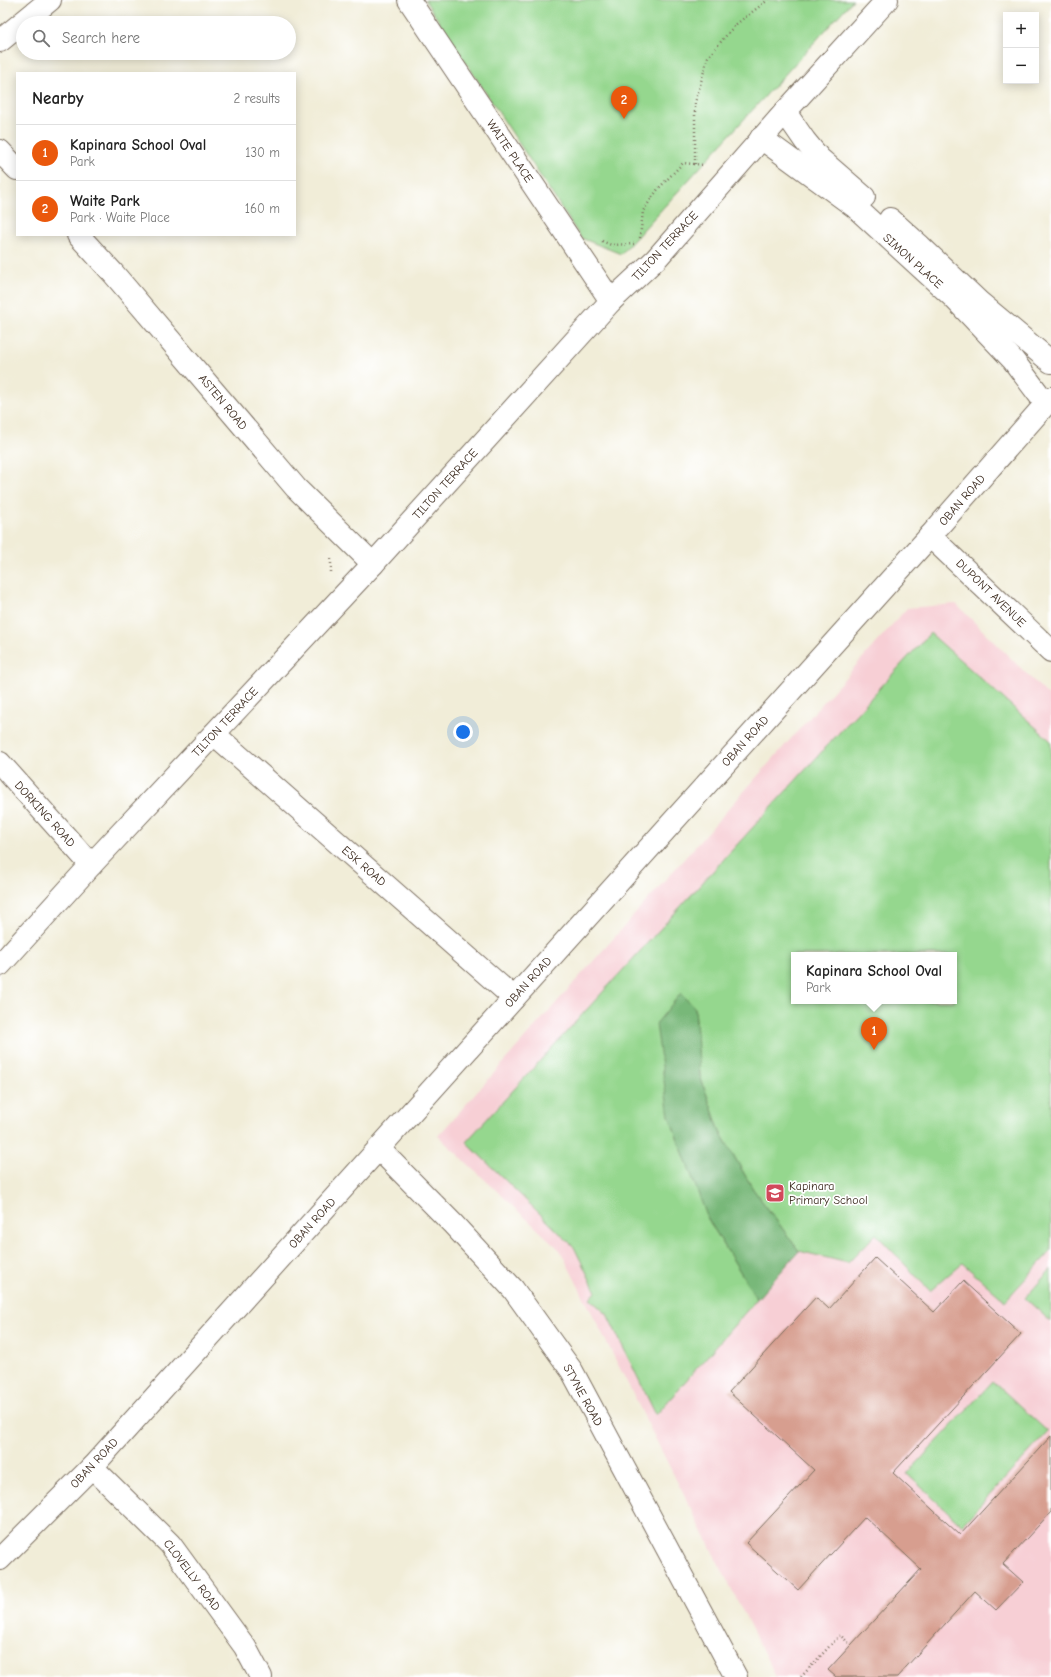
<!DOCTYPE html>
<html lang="en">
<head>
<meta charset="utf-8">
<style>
  :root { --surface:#fff; --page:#f2f2f2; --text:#222; --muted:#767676; --line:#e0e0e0; --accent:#ea580c }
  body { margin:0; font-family:"Comic Neue",sans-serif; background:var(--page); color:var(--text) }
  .controls { position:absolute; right:12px; top:12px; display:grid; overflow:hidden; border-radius:0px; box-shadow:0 2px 10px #0003 }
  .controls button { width:36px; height:36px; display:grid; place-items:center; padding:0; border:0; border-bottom:1px solid var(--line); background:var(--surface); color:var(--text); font:20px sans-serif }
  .you { position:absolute; left:463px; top:732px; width:14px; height:14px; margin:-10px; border:3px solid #fff; border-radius:50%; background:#1a73e8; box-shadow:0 0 0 6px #1a73e833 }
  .badge { display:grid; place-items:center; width:26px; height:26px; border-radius:50%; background:var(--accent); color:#fff; font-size:13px; font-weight:700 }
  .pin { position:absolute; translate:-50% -33px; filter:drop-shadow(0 1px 2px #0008) }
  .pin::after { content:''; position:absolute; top:21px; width:14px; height:12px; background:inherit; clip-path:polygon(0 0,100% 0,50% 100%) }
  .popup { position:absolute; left:791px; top:952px; width:166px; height:52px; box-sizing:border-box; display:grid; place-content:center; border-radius:0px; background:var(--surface); filter:drop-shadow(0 1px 3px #0005); font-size:13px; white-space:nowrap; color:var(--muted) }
  .popup b { font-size:15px; color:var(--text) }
  .popup::after { content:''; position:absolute; left:50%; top:100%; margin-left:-8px; border:8px solid transparent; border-top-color:var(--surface) }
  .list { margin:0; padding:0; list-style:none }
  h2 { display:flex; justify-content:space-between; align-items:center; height:52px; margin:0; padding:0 16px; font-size:17px }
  h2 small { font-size:13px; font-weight:400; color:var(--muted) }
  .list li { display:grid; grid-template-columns:26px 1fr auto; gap:12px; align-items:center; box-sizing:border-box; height:56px; padding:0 16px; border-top:1px solid var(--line) }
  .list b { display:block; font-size:15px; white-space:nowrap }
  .list p { margin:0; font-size:13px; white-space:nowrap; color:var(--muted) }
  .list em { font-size:13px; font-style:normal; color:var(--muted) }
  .icon { flex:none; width:22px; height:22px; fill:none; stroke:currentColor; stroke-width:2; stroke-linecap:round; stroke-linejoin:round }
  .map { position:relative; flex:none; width:1051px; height:1677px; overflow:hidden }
  .search { position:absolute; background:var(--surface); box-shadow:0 2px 10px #0003; left:16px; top:16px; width:280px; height:44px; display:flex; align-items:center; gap:10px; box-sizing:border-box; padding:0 14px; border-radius:22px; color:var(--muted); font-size:15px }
  .panel { position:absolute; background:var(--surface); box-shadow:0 2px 10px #0003; left:16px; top:72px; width:280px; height:164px; border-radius:0px }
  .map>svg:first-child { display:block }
  .built { fill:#f7cfd5; fill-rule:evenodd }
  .green { fill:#95d78e; stroke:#688056; fill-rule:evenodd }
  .forest { fill:#78b879; stroke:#5a714c }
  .building { fill:#d79e8f }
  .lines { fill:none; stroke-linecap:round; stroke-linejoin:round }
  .minor-casing { stroke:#7b6e5f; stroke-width:24 }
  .tertiary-casing { stroke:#7b6e5f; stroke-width:24 }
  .path { stroke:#7b6e5f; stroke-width:2.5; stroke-dasharray:1 3; stroke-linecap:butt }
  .minor { stroke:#fff; stroke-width:22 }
  .tertiary { stroke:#fff; stroke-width:22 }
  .labels { text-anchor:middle; stroke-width:3.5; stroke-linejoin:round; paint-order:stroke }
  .street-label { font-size:12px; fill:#3b2a1e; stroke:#fff }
  .poi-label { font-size:12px; fill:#3b2a1e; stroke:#fff; text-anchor:start }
</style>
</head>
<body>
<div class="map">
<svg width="1051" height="1677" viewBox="0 0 1051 1677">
  <rect width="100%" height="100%" fill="#fff"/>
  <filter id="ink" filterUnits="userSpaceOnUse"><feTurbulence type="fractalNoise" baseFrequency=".025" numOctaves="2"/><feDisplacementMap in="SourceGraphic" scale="8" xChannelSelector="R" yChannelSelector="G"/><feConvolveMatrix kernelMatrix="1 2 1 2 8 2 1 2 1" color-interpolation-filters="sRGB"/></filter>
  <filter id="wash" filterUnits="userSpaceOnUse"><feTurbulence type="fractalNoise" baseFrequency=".012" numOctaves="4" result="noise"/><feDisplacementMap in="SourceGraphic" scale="16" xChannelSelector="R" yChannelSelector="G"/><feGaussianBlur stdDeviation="0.9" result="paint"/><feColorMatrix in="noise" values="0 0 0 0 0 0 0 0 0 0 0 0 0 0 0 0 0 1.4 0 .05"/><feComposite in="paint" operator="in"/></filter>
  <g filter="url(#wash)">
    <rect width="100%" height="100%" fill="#f1edd8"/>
    <path class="built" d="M956 604 1051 698V1677H776L560 1250 438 1136 907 608ZM794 955H954V1001H794Z"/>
    <g class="green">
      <polygon points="425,0 853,0 621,254 581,238"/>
      <path d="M930 633 1051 741V1251L1005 1301 962 1263 930 1291 876 1234 848 1263 799 1251 753 1189 720 1132 700 1076 695 1008 708 1219 757 1299 656 1415 607 1314 590 1299 596 1292 574 1247 466 1142ZM794 955H954V1001H794Z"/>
      <polygon points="1051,1269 1051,1322 1025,1298"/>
      <polygon points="993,1381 1048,1432 962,1525 907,1474"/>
    </g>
    <polygon class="forest" points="681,993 695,1008 700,1076 720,1132 753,1189 799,1251 757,1299 708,1219 669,1116 656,1024"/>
    <g id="blocks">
      <polygon class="building" points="875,1258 934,1312 963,1281 1021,1334 893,1473 960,1535 1051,1436 1051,1512 1003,1564 1023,1582 996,1610 975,1591 897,1677 836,1677 828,1670 921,1569 865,1517 798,1590 746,1543 814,1470 729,1392 816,1297 829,1309"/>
    </g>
  </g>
  <g filter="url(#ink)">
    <use href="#blocks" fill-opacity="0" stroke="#7b6e5f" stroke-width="1"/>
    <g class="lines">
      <g class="minor-casing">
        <g id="minor">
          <polyline points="409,0 611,301"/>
          <polyline points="785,112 805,141 819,158 864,197"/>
          <polyline points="761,138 854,206 953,297 1013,360 1046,404"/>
          <polyline points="0,151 17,169"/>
          <polyline points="890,219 919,245 979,302 1051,362"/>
          <polyline points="78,235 113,273 296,488 373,564"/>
          <polyline points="930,536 1051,651"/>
          <polyline points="214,734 514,998"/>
          <polyline points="0,763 91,865"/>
          <polyline points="0,965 91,865 373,564 611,301 656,259 785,112 887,0"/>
          <polyline points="379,1149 453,1224 513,1289 572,1371 736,1677"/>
          <polyline points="92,1467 170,1544 245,1647 261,1677"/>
          <polyline points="0,1559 92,1467 930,536 1051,398"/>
        </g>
      </g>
      <g class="tertiary-casing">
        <polyline id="tertiary" points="0,41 50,0"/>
      </g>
      <g class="path">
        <polyline points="695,164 695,103 708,57 735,25 768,0"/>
        <polyline points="640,238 643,211 658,189 683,163 705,165"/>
        <polyline points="602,241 611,245 634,244"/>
        <polyline points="331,572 331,559"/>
        <polyline points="801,1677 840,1635 851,1645"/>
      </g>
      <use href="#minor" class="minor"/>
      <use href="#tertiary" class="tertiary"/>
    </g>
  </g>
  <defs>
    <g id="school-square" transform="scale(1)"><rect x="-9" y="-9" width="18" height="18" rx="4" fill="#d1495b" stroke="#fff"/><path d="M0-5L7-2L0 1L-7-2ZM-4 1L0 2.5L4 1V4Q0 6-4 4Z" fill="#fff"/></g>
  </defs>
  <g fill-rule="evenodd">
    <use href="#school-square" x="775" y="1193"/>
  </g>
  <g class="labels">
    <g class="street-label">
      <text transform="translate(510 151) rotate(56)" y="4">WAITE PLACE</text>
      <text transform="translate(665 246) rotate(-47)" y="4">TILTON TERRACE</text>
      <text transform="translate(913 261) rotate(42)" y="4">SIMON PLACE</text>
      <text transform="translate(223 402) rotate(50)" y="4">ASTEN ROAD</text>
      <text transform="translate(445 484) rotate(-48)" y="4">TILTON TERRACE</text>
      <text transform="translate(962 500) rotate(-49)" y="4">OBAN ROAD</text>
      <text transform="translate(991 593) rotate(44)" y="4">DUPONT AVENUE</text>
      <text transform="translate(225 722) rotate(-47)" y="4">TILTON TERRACE</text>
      <text transform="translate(745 741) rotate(-48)" y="4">OBAN ROAD</text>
      <text transform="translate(45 814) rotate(48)" y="4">DORKING ROAD</text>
      <text transform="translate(364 866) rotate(41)" y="4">ESK ROAD</text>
      <text transform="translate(528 982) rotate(-48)" y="4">OBAN ROAD</text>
      <text transform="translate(312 1223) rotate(-48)" y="4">OBAN ROAD</text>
      <text transform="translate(583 1395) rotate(61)" y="4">STYNE ROAD</text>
      <text transform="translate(94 1463) rotate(-47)" y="4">OBAN ROAD</text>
      <text transform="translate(192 1575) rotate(53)" y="4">CLOVELLY ROAD</text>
    </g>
    <g class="poi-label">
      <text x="789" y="1190">Kapinara<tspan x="789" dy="14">Primary School</tspan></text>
    </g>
  </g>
</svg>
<div class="controls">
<button>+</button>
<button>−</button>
</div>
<div class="you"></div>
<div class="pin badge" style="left:874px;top:1050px">1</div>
<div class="popup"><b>Kapinara School Oval</b>Park</div>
<div class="pin badge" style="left:624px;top:119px">2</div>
<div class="search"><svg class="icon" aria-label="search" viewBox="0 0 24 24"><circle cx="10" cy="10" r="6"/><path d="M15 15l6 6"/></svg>Search here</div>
<section class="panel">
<h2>Nearby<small>2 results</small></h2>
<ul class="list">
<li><span class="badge">1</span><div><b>Kapinara School Oval</b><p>Park</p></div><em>130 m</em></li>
<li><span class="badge">2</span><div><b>Waite Park</b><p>Park · Waite Place</p></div><em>160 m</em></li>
</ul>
</section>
</div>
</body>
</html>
